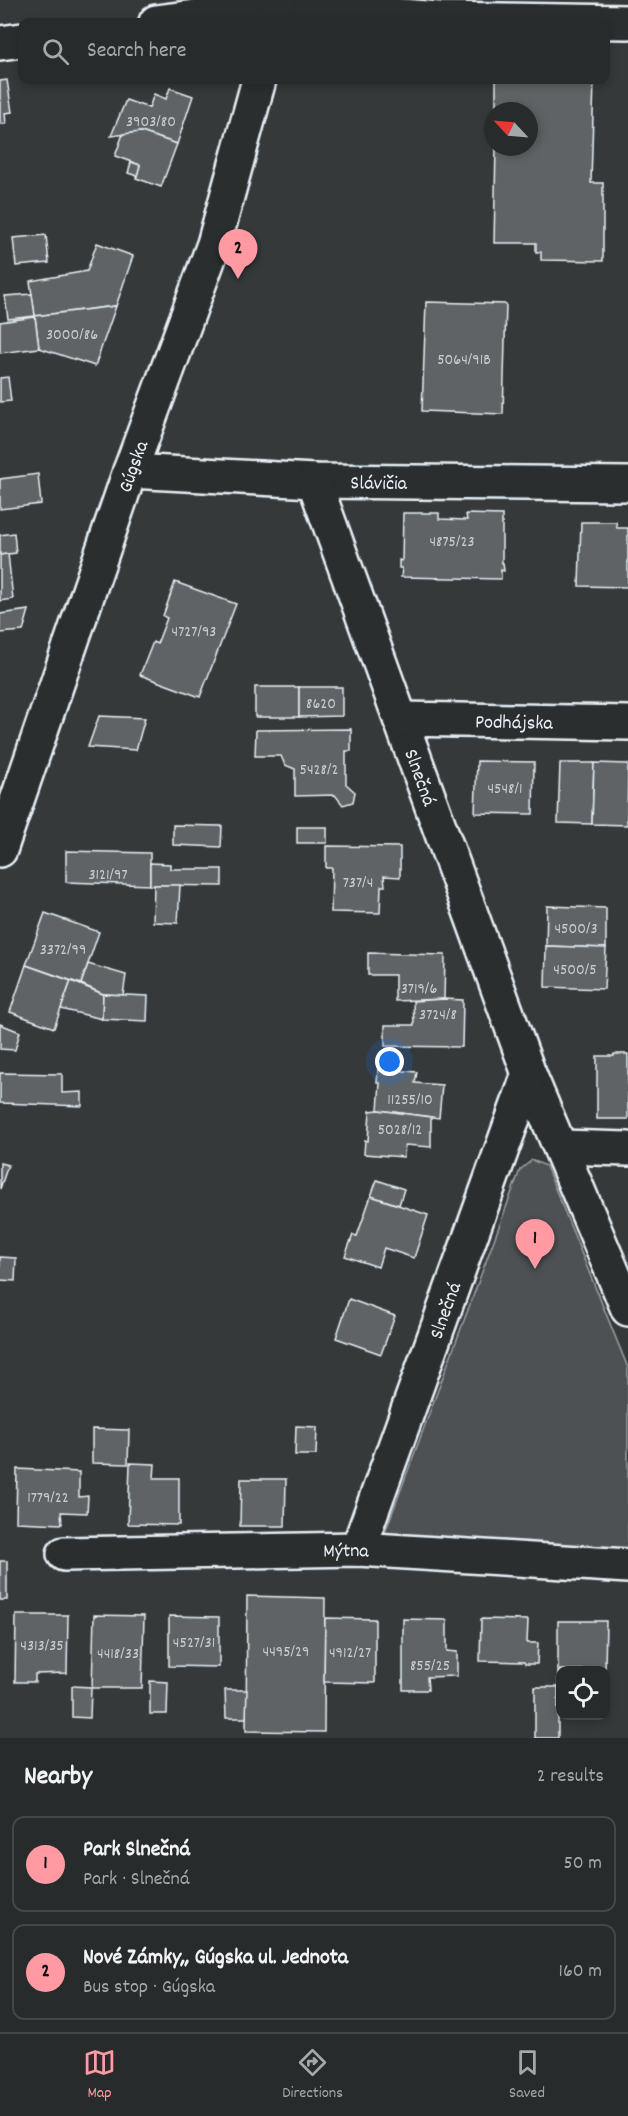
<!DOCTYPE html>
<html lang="en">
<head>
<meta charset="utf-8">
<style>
  :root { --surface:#282b2c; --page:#303334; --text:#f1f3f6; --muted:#a5a7a9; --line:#444748; --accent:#ff9aa2 }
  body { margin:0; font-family:Dekko,sans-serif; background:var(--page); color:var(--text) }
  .controls { position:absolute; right:18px; bottom:18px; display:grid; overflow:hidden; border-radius:12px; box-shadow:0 3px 9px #0003 }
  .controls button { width:54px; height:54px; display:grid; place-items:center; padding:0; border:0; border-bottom:2px solid var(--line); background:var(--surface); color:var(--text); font:30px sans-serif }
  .compass { position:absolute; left:484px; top:102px; width:54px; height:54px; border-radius:50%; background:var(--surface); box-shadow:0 3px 9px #0003; rotate:296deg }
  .you { position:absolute; left:390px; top:1062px; width:21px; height:21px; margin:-15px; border:4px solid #fff; border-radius:50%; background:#1a73e8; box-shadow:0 0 0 9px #1a73e833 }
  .badge { display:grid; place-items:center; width:39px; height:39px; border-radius:50%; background:var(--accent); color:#111; font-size:20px; font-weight:700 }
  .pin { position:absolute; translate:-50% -50px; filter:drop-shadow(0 2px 3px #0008) }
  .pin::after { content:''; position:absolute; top:32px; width:21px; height:18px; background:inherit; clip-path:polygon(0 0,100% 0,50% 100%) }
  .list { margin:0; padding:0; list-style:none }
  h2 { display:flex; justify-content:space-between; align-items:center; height:78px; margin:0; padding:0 24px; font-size:26px }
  h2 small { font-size:20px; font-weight:400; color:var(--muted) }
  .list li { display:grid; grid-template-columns:39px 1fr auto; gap:18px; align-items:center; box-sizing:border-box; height:96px; margin:0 12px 12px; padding:0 12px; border:2px solid var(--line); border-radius:12px }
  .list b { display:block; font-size:22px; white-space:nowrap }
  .list p { margin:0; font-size:20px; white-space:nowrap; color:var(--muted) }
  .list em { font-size:20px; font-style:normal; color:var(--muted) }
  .icon { flex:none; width:33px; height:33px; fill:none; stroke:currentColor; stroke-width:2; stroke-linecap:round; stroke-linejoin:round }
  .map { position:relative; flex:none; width:628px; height:1738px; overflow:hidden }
  .search { position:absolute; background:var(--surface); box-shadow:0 3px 9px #0003; left:18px; right:18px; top:18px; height:66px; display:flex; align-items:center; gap:15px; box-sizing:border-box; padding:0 21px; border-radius:12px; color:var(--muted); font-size:22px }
  .sheet { height:294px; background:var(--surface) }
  nav { display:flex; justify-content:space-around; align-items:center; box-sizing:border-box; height:84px; border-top:2px solid var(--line); background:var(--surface); font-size:16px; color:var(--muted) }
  nav a { display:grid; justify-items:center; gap:3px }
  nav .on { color:var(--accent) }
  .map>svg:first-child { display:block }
  .green { fill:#4d5152; stroke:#9aa1a5; stroke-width:1.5 }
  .building { fill:#5f6365; stroke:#e8f1f8; stroke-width:1.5 }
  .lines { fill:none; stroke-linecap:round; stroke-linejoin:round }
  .street-casing { stroke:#e8f1f8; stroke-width:38 }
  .secondary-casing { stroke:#e8f1f8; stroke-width:38 }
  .street { stroke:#2a2d2e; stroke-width:33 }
  .secondary { stroke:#2a2d2e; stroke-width:33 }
  .labels { text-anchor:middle; stroke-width:5; stroke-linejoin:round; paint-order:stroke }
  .number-label { font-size:16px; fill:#c6ced3 }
  .street-label { font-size:20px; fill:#e8f1f8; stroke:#2a2d2e }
</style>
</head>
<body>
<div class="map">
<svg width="628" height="1738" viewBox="0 0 628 1738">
  <rect width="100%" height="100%" fill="#35393a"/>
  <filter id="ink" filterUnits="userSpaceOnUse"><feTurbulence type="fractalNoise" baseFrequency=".0167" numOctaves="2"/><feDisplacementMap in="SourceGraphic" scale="12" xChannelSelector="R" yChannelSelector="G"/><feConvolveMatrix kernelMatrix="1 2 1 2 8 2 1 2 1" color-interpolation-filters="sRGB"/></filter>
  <g filter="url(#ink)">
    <polygon class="green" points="532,1160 546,1166 628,1368 628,1549 384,1535 520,1170"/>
    <g class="building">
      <polygon points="7,80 12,112 5,113 6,124 0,124 0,81"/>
      <polygon points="496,80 594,80 591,183 603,183 603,261 541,260 541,252 536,252 536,243 494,243 496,147 529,147 529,111 496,111"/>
      <polygon points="170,88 193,96 177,144 141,132 111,136 126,100 149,108 154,94 166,99"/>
      <polygon points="141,132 177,144 161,187 136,178 140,165 115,156 123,134"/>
      <polygon points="131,162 140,165 137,176 128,173"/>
      <polygon points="46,235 49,263 16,266 13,238"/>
      <polygon points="97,243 133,256 116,306 35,316 30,281 87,271"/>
      <polygon points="32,294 35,316 8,319 5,296"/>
      <polygon points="426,302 506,304 503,414 422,411"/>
      <polygon points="116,306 95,366 39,348 35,316"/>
      <polygon points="35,317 39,348 0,353 0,322"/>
      <polygon points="8,377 11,401 0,402 0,378"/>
      <polygon points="38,474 41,504 0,509 0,479"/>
      <polygon points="403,513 439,513 439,519 467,520 466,514 502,515 502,563 503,563 504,571 501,570 501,579 401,577 402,568 399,568 399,560 402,561"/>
      <polygon points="581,522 616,522 617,528 628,528 628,587 579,586"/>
      <polygon points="14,533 16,553 0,555 0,535"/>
      <polygon points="8,554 13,599 0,601 0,555"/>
      <polygon points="175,582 236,604 200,697 140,675 153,642 157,644 167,618 163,616"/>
      <polygon points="29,610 23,631 0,633 0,614"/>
      <rect x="255" y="687" width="44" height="30"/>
      <polygon points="299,687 342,687 342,716 299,717"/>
      <polygon points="99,716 145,718 136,750 88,747"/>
      <polygon points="351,729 351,751 346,751 346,784 355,792 353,802 343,805 335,795 295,796 295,769 285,765 281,756 255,756 256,730"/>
      <polygon points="477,761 534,762 533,814 475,813"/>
      <polygon points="560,763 594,763 592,824 558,823"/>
      <polygon points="594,763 628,764 627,825 592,824"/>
      <polygon points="173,825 222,826 221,847 173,845"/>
      <rect x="297" y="827" width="30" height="16"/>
      <polygon points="326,846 400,847 400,877 384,876 385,886 381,886 380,913 331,912 332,868 326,868"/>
      <polygon points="66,851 150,853 150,885 66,882"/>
      <polygon points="150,863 170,864 170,869 222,869 222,886 150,885"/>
      <polygon points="154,885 180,885 178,923 153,922"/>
      <polygon points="547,906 606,908 606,948 546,946"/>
      <polygon points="45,913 99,932 81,984 26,965"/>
      <polygon points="546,946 606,948 604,989 545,987"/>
      <polygon points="368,953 445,955 444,999 395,1001 395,975 368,975"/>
      <polygon points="88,964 126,975 123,995 103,994 81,984"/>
      <polygon points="26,965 71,981 54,1028 10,1012"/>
      <polygon points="71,981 103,994 102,1019 61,1009"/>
      <polygon points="103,994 148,996 147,1021 102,1019"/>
      <polygon points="444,999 463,1000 462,1047 385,1046 385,1025 414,1025 413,1001"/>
      <polygon points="0,1024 20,1032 15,1050 0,1049"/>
      <polygon points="614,1054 628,1054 628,1119 597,1119 597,1056 614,1056"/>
      <polygon points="378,1069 417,1072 415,1083 442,1085 439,1118 378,1110 380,1083 377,1083"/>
      <polygon points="0,1073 62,1074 62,1093 82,1092 82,1106 0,1103"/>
      <polygon points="378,1110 431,1117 431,1147 405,1145 404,1157 364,1154 365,1140 368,1141 370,1111"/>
      <polygon points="0,1163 8,1165 0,1189"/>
      <polygon points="377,1180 404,1189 399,1205 371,1196"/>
      <polygon points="371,1196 428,1215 414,1258 384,1248 378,1267 345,1256 353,1235 357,1236"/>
      <polygon points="0,1257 16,1258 15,1281 0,1280"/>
      <polygon points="349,1299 395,1316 381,1354 336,1338"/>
      <polygon points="296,1426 317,1427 316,1455 295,1455"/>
      <polygon points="92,1429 129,1430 128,1464 92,1463"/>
      <polygon points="130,1463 155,1464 154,1478 179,1478 179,1525 128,1524"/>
      <polygon points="17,1469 79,1472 79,1497 88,1496 87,1513 61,1512 62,1524 16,1522"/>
      <polygon points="241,1479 286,1479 285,1526 240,1526"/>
      <rect x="0" y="1561" width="7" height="39"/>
      <polygon points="247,1596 325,1598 324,1732 246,1731"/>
      <polygon points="16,1615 68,1615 67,1673 35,1674 35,1682 15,1682"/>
      <polygon points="94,1615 144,1616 142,1688 92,1688"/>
      <polygon points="169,1616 219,1617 219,1667 169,1666"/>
      <polygon points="325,1618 375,1619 375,1683 324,1682"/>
      <polygon points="403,1619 447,1620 447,1651 457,1652 457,1676 427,1677 428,1690 403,1690"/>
      <polygon points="481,1619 528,1620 527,1643 538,1643 537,1664 525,1664 524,1662 480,1661"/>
      <polygon points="558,1621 606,1621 605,1670 560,1670 560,1698 558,1697"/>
      <polygon points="150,1681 168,1682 167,1714 150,1714"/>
      <polygon points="72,1686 91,1687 90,1718 72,1717"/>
      <rect x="535" y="1687" width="23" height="51"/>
      <polygon points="225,1690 247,1690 246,1718 226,1718"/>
    </g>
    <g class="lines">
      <g class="street-casing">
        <g id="street">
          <polyline points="156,22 279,6 439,19 628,22"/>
          <polyline points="0,43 22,40"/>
          <path id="s1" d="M130 471 314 481 628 484"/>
          <path id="s2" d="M314 481 529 1074 628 1309"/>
          <path id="s3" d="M400 719 628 723"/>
          <polyline points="560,1147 628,1149"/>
          <path id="s4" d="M358 1549 529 1074"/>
          <path id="s5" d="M64 1554 358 1549 628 1566"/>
        </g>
      </g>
      <g class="secondary-casing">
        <g id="secondary">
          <polyline points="275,22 280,0"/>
          <path id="s6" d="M0 850 130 471 214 244 259 80"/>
        </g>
      </g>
      <use href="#street" class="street"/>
      <use href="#secondary" class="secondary"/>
    </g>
  </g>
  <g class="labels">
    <g class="number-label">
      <text x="151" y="126">3903/80</text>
      <text x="72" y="339">3000/86</text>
      <text x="464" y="364">5064/91B</text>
      <text x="452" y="546">4875/23</text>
      <text x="194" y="636">4727/93</text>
      <text x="321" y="708">8620</text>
      <text x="319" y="774">5428/2</text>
      <text x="505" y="793">4548/1</text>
      <text x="108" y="879">3121/97</text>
      <text x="358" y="887">737/4</text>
      <text x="576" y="933">4500/3</text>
      <text x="63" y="954">3372/99</text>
      <text x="575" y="974">4500/5</text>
      <text x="419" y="993">3719/6</text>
      <text x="438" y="1019">3724/8</text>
      <text x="410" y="1104">11255/10</text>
      <text x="400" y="1134">5028/12</text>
      <text x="48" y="1502">1779/22</text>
      <text x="194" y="1647">4527/31</text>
      <text x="42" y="1650">4313/35</text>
      <text x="286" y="1656">4495/29</text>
      <text x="350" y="1657">4912/27</text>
      <text x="118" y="1658">4418/33</text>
      <text x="430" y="1670">855/25</text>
    </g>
    <g class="street-label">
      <text dy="7" stroke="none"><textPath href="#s6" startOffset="406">Gúgska</textPath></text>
      <text dy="7" stroke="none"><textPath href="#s1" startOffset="249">Slávičia</textPath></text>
      <text dy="7" stroke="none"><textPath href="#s3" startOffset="114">Podhájska</textPath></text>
      <text dy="7" stroke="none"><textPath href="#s2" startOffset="315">Slnečná</textPath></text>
      <text dy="7" stroke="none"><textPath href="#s4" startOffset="254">Slnečná</textPath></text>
      <text dy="7" stroke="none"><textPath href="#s5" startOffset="282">Mýtna</textPath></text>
    </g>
  </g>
</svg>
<div class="controls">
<button><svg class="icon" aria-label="locate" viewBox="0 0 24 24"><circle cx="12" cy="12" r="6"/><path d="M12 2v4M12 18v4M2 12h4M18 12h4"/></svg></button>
</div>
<svg class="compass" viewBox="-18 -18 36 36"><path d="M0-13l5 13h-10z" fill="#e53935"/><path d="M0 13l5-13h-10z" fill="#a5a7a9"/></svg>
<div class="you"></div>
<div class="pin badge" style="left:535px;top:1269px">1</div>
<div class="pin badge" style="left:238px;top:279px">2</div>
<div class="search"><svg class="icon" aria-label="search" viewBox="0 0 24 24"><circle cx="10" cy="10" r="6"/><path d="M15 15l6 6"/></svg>Search here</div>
</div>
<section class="sheet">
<h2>Nearby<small>2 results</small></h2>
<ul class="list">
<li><span class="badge">1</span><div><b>Park Slnečná</b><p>Park · Slnečná</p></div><em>50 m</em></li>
<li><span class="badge">2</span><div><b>Nové Zámky,, Gúgska ul. Jednota</b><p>Bus stop · Gúgska</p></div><em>160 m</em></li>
</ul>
</section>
<nav>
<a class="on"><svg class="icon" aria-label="map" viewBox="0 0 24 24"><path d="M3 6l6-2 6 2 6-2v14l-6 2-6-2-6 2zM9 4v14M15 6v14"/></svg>Map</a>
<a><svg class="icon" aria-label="directions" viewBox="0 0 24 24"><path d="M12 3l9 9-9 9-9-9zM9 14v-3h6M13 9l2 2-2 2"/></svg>Directions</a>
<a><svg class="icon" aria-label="saved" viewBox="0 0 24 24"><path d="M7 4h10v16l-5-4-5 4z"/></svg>Saved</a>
</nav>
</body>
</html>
